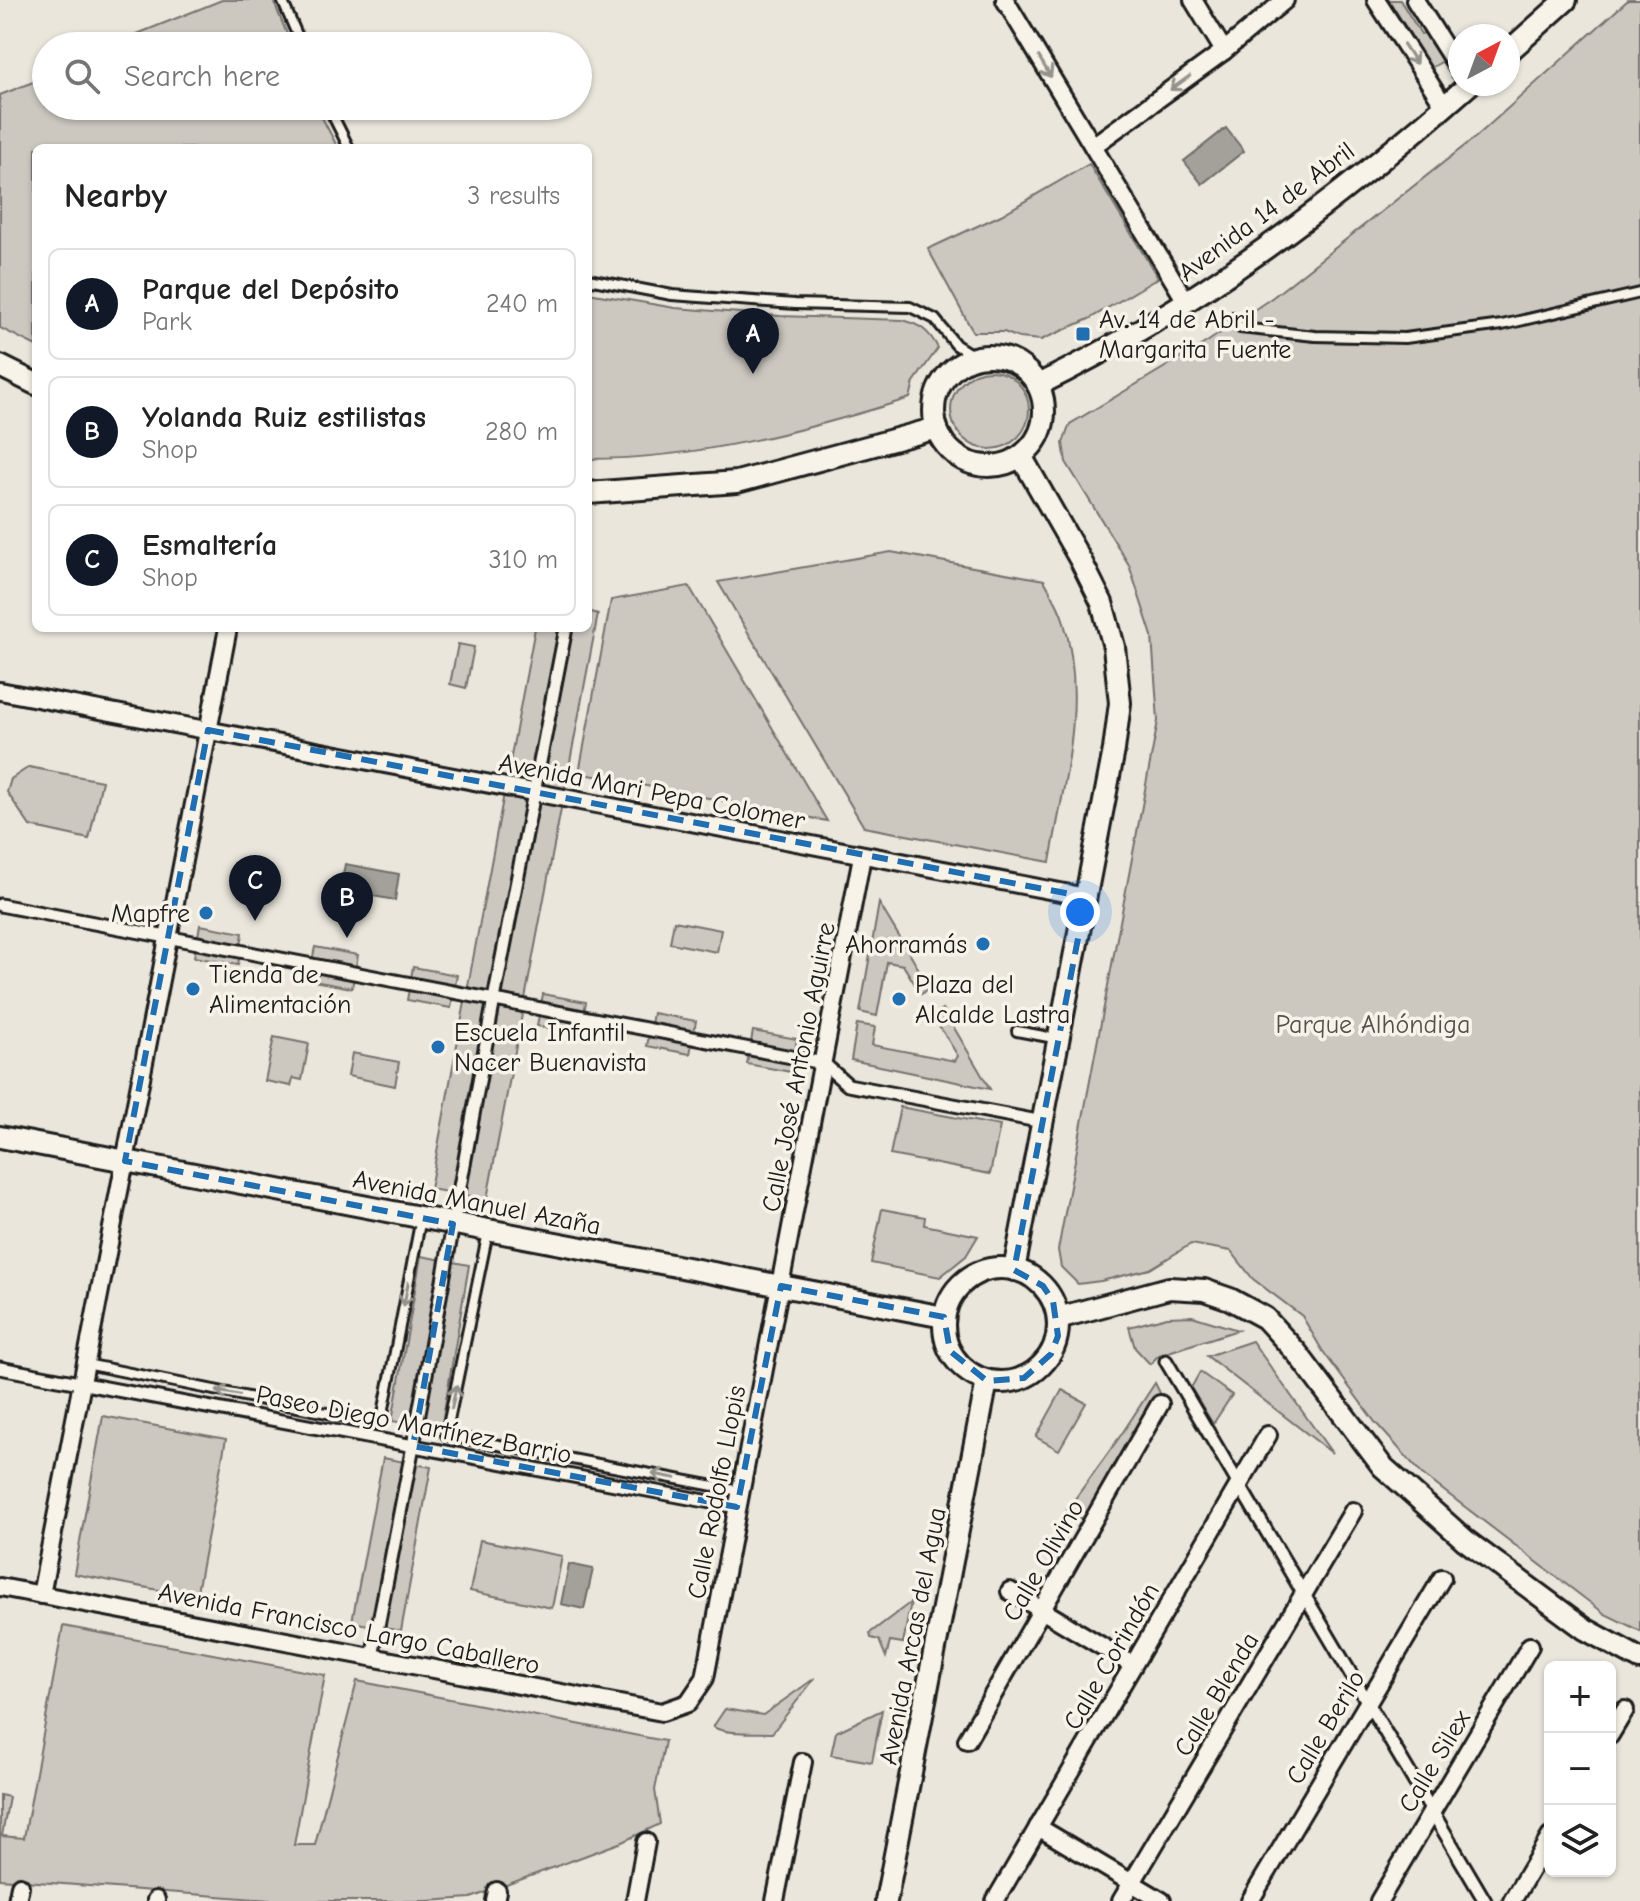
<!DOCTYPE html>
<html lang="en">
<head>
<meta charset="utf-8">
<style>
  :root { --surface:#fff; --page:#f6f6f6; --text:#222; --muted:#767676; --line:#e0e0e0; --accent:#111827 }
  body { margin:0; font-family:"Comic Neue",sans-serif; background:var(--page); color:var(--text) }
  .controls { position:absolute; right:24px; bottom:24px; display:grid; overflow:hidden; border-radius:12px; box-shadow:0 2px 6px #0004 }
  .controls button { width:72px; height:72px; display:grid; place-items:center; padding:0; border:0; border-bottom:2px solid var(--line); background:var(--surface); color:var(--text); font:40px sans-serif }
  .compass { position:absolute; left:1448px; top:24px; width:72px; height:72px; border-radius:50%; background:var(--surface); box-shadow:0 2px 6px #0004; rotate:41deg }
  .you { position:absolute; left:1080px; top:912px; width:28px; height:28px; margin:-20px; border:6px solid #fff; border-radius:50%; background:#1a73e8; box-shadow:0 0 0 12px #1a73e833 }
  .badge { display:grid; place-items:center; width:52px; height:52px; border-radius:50%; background:var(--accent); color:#fff; font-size:26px; font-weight:700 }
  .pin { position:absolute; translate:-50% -66px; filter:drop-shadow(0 2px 4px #0008) }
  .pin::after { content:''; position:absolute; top:42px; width:28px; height:24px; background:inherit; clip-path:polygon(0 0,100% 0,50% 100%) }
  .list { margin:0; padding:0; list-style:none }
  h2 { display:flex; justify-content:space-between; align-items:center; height:104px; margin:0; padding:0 32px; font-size:34px }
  h2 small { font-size:26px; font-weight:400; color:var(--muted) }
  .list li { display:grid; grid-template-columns:52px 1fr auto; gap:24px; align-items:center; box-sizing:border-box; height:112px; margin:0 16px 16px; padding:0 16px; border:2px solid var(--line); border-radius:12px }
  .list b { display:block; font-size:30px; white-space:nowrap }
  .list p { margin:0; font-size:26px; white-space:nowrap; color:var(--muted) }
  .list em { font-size:26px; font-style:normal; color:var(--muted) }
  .icon { flex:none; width:44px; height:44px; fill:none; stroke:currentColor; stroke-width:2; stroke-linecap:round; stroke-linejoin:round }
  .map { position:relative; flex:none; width:1640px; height:1901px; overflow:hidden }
  .search { position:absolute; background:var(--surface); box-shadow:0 2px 6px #0004; left:32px; top:32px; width:560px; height:88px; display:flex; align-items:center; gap:20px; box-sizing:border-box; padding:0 28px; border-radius:44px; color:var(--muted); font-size:30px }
  .panel { position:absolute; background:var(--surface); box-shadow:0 2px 6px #0004; left:32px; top:144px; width:560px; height:488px; border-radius:12px }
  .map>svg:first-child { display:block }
  .green { fill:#ccc8c0; stroke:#74726e; stroke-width:2 }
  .water { fill:#a3a19a; stroke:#6d6c68; stroke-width:2 }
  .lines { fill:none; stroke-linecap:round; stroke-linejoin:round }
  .service-casing { stroke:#1c1c1c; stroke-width:14 }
  .pedestrian-casing { stroke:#1c1c1c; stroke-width:17 }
  .minor-casing { stroke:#1c1c1c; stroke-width:22 }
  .tertiary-casing { stroke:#1c1c1c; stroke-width:26 }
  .service { stroke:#f7f3e8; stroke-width:8 }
  .pedestrian { stroke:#f7f3e8; stroke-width:11 }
  .minor { stroke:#f7f3e8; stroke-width:16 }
  .tertiary { stroke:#f7f3e8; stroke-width:20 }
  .oneway { stroke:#94928c }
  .marked { fill:none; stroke:#1f6fb2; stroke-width:6; stroke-dasharray:16 10; stroke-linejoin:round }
  .poi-dot { fill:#1f6fb2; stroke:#f7f3e8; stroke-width:3 }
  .labels { text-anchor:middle; stroke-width:7; stroke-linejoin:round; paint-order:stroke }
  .street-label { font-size:26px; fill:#1c1c1c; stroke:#f7f3e8 }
  .poi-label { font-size:26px; fill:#1c1c1c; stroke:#f7f3e8; text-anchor:start }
  .park-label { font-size:26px; fill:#51504d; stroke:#f7f3e8 }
</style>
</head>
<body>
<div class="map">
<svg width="1640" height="1901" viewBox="0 0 1640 1901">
  <rect width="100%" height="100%" fill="#eae6dc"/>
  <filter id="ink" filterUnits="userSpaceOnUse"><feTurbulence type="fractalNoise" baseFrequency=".0125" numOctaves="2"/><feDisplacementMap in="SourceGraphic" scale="16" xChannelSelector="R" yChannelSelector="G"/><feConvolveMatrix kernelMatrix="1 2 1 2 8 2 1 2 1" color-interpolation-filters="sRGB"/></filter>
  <g filter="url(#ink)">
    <g class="green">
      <polygon points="222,0 273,0 292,46 107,46"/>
      <polygon points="1389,0 1400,0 1421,34 1426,32 1443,61 1426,71 1409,42 1413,39"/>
      <polygon points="1628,0 1640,0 1640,1631 1605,1614 1422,1474 1375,1422 1322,1350 1302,1316 1253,1279 1231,1251 1191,1244 1150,1269 1101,1281 1078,1284 1061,1267 1058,1250 1158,721 1152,636 1129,565 1066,462 1063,443 1070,424 1207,342 1273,297 1477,136"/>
      <polygon points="46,77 46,106 316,106 338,148 36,148 36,346 0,328 0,95"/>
      <polygon points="1089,164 1158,278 1089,319 1041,340 1019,338 1004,332 973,332 928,249 1001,215"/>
      <path d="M588 293 675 308 780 316 903 320C921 325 929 331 938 348L914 382 910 398C806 431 697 459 588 459Z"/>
      <circle cx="990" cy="410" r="39"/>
      <path d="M891 552 1044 580C1051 593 1059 606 1063 619 1088 700 1064 781 1050 862L864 827 718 582Z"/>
      <polygon points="689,586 827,821 579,773 611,600"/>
      <polygon points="588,611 598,614 487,1199 430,1189 535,628 588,628"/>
      <polygon points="458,644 474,647 466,688 450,684"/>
      <polygon points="29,767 102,781 89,839 30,826 7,792 11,779"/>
      <polygon points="879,903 930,988 921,994 903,965 887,962 877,1016 860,1012"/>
      <polygon points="674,921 721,930 717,952 670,943"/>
      <polygon points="200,925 243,933 238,965 194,957"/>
      <polygon points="315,947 358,955 352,988 308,980"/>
      <polygon points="413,967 457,975 451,1008 407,1000"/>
      <polygon points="543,994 586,1002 580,1034 537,1026"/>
      <polygon points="943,1009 990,1089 851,1060 857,1024 875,1027 872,1045 955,1061 958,1056 933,1016"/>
      <polygon points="653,1013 696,1021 690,1054 647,1046"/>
      <polygon points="753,1031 797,1039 791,1072 747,1064"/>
      <polygon points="274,1037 309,1044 302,1080 293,1078 291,1086 265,1081"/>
      <polygon points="352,1053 399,1062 395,1086 348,1076"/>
      <polygon points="900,1107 1000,1126 990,1174 890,1155"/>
      <polygon points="882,1209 925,1217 924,1225 978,1236 966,1256 940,1277 871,1263"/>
      <polygon points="421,1256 469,1265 441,1429 392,1421"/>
      <polygon points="1192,1316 1238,1330 1159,1355 1150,1364 1135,1348 1129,1327 1167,1317"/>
      <polygon points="1252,1341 1332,1453 1207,1356"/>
      <polygon points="1200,1372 1232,1395 1213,1424 1191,1388"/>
      <polygon points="1155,1383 1160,1393 1086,1521 1067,1510 1121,1435"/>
      <polygon points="1062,1390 1086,1403 1059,1450 1036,1437"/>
      <polygon points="103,1416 226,1439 196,1597 74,1574"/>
      <polygon points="383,1458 431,1467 401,1631 352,1622"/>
      <polygon points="480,1540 562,1556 552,1608 470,1591"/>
      <polygon points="911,1602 903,1643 890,1641 886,1657 879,1640 871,1638 870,1633"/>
      <polygon points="63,1626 325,1675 294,1845 315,1845 357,1681 665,1741 655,1790 660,1824 622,1842 471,1898 427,1901 282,1901 0,1879 0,1795 9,1797 2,1836 24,1838"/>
      <path d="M815 1678 772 1733C754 1732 728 1735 713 1727L725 1709 763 1715Z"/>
      <polygon points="882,1710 872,1762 831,1755 836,1732"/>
    </g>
    <g class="water">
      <polygon points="1226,128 1244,151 1202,184 1184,161"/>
      <polygon points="345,864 399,874 395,900 340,890"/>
      <polygon points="569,1564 593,1569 584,1609 561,1604"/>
    </g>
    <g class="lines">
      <g class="service-casing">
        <g id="service">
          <polyline points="282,0 302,46"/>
          <polyline points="328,106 349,148"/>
          <polyline points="588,279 672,295 795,304 910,307 935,319 956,345 975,357"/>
          <polyline points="1233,317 1240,328 1315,336 1405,338 1502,325 1640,293"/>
          <polyline points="1017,1031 1059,1039"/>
          <polyline points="488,1232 446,1435 740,1491"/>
          <polyline points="86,1364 381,1424 421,1218"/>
        </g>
      </g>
      <g class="pedestrian-casing">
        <g id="pedestrian">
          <polyline points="0,905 823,1063 848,1085 1043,1122"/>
          <polyline points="1166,1361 1485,1901"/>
          <polyline points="0,1368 737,1507"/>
          <polyline points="372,1657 413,1446 494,999 566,628"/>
        </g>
      </g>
      <g class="minor-casing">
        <g id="minor">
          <polyline points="1005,0 1187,303"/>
          <polyline points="1193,0 1224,51"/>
          <polyline points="1376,0 1445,107"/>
          <polyline points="1415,0 1460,71"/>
          <polyline points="1093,146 1224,51 1285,0"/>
          <polyline points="0,691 1086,897"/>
          <polyline points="0,1587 662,1712 688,1703 705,1678 862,856"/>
          <polyline points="1010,1591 1133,1665"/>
          <polyline points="41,1595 228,628"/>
          <polyline points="1610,1735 1625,1710"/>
          <polyline points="967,1740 1160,1404"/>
          <polyline points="1038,1827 1162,1901"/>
          <polyline points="17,1901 20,1886"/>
          <polyline points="156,1901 156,1900"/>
          <polyline points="495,1901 497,1891"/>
          <polyline points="635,1901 646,1842"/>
          <polyline points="775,1901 803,1762"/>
          <polyline points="995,1901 1268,1435"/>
          <polyline points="1121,1901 1353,1511"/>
          <polyline points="1250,1901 1442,1578"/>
          <polyline points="1379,1901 1530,1646"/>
          <polyline points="1512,1901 1550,1837"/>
        </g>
      </g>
      <g class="tertiary-casing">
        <g id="tertiary">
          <polyline points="1508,52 1566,0"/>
          <circle cx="989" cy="411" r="55"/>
          <polyline points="0,366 36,384"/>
          <path d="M1038 385C1196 308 1339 200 1470 84"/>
          <polyline points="588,493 737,482 937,428"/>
          <polyline points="0,1137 944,1317"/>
          <circle cx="1001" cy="1325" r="57"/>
          <polyline points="1014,1270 1114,750 1120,703 1114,647 1102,603 1081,561 1021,456"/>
          <polyline points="1058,1318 1169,1288 1204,1290 1230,1299 1265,1318 1297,1353 1382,1466 1465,1540 1585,1629 1640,1659"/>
          <polyline points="886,1901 987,1381"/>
        </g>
      </g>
      <use href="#service" class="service"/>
      <use href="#pedestrian" class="pedestrian"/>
      <use href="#minor" class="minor"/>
      <use href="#tertiary" class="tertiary"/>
    </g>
    <defs><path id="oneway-shaft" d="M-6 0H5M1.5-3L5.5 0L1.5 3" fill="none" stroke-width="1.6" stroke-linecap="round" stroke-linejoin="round" transform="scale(2)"/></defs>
    <g class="oneway">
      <use href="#oneway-shaft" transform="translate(1410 54) rotate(57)"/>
      <use href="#oneway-shaft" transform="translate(1045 67) rotate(59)"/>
      <use href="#oneway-shaft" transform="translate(1180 83) rotate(144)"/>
      <use href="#oneway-shaft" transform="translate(406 1294) rotate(101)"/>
      <use href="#oneway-shaft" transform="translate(228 1393) rotate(-169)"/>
      <use href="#oneway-shaft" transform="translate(454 1397) rotate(-78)"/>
      <use href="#oneway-shaft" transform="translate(664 1476) rotate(-169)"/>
    </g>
  </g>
  <path class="marked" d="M208 730 1086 897 1014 1270 1043 1286 1053 1301 1058 1336 1051 1354 1024 1378 987 1381 950 1351 944 1317 781 1286 737 1507 413 1446 453 1224 125 1161Z"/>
  <g class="poi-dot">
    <rect x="1075" y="326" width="16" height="16" rx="4"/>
    <circle cx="206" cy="913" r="8"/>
    <circle cx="983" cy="944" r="8"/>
    <circle cx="193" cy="989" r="8"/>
    <circle cx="899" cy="999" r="8"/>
    <circle cx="438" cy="1047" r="8"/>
  </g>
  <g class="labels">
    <g class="street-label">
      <text transform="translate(1266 211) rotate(-37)" y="9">Avenida 14 de Abril</text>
      <text transform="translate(652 791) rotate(11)" y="9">Avenida Mari Pepa Colomer</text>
      <text transform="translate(798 1067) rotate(-79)" y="9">Calle José Antonio Aguirre</text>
      <text transform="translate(477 1202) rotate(11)" y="9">Avenida Manuel Azaña</text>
      <text transform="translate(414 1424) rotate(11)" y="9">Paseo Diego Martínez Barrio</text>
      <text transform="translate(716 1492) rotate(-79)" y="9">Calle Rodolfo Llopis</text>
      <text transform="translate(1043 1560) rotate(-60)" y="9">Calle Olivino</text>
      <text transform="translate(349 1628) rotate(11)" y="9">Avenida Francisco Largo Caballero</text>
      <text transform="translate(912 1636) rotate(-79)" y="9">Avenida Arcas del Agua</text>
      <text transform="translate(1111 1656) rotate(-60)" y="9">Calle Corindón</text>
      <text transform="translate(1216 1694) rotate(-59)" y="9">Calle Blenda</text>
      <text transform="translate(1325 1727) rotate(-59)" y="9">Calle Berilo</text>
      <text transform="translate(1434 1761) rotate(-59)" y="9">Calle Silex</text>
    </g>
    <g class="poi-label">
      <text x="1099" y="328">Av. 14 de Abril -<tspan x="1099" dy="30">Margarita Fuente</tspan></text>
      <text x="190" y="922" text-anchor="end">Mapfre</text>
      <text x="967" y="953" text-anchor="end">Ahorramás</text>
      <text x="209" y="983">Tienda de<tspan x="209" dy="30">Alimentación</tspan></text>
      <text x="915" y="993">Plaza del<tspan x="915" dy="30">Alcalde Lastra</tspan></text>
      <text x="454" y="1041">Escuela Infantil<tspan x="454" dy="30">Nacer Buenavista</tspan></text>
    </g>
    <g class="park-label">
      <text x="1373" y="1033">Parque Alhóndiga</text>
    </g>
  </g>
</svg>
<div class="controls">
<button>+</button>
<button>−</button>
<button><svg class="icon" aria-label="layers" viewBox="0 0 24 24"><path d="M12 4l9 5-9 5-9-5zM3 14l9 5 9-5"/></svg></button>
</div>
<svg class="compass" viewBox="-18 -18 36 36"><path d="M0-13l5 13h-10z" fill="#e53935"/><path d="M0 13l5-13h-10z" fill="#767676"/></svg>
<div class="you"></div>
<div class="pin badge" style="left:753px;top:374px">A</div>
<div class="pin badge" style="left:347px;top:938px">B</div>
<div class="pin badge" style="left:255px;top:921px">C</div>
<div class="search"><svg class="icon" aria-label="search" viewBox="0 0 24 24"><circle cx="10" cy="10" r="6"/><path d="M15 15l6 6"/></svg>Search here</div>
<section class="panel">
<h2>Nearby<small>3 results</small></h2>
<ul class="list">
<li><span class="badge">A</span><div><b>Parque del Depósito</b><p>Park</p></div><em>240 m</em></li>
<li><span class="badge">B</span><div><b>Yolanda Ruiz estilistas</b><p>Shop</p></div><em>280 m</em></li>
<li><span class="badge">C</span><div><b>Esmaltería</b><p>Shop</p></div><em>310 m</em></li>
</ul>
</section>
</div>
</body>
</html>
